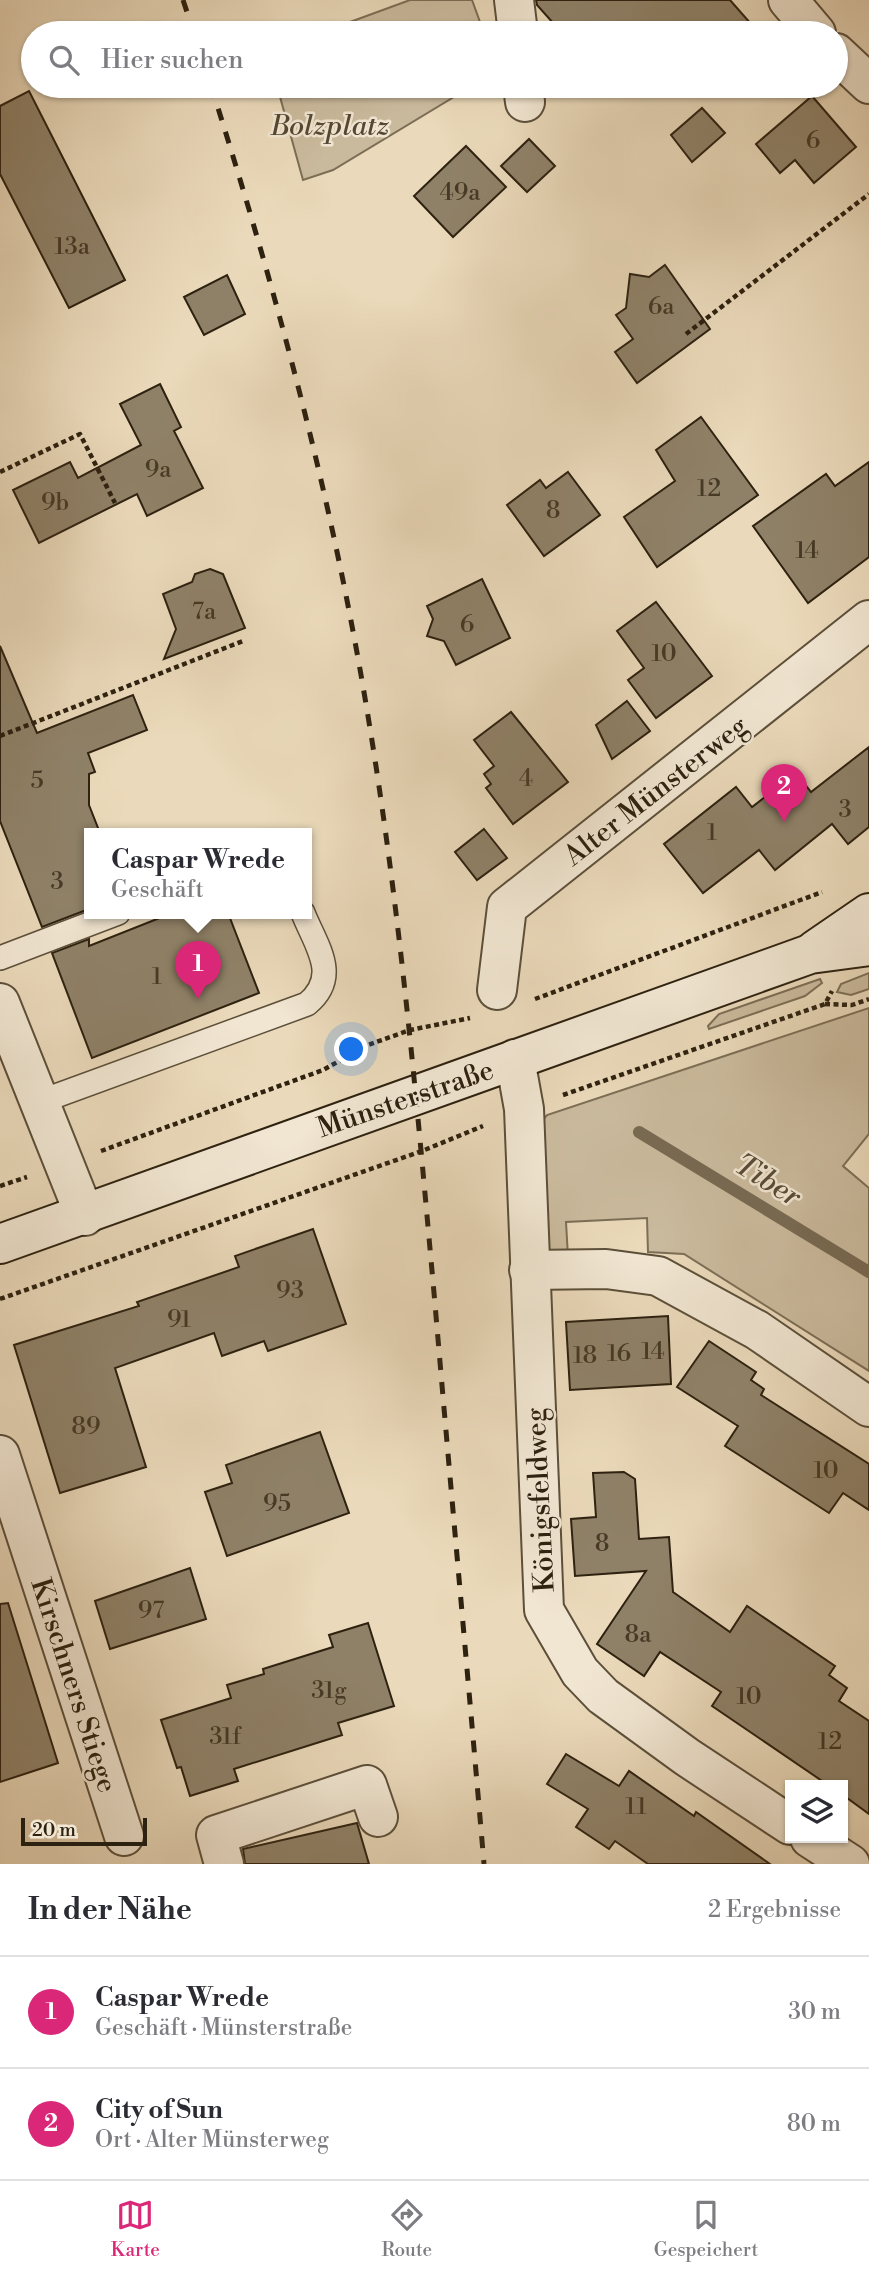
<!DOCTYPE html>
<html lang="de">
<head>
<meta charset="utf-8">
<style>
  :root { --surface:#fff; --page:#f7f7f7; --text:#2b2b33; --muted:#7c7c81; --line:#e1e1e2; --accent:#db2777 }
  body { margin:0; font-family:"Libre Bodoni",serif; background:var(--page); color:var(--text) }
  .controls { position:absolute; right:21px; bottom:21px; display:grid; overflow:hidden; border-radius:0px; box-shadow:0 2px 5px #0004 }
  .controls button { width:63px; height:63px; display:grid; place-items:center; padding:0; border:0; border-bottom:2px solid var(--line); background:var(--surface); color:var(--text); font:35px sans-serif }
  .scale { position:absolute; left:21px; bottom:18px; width:126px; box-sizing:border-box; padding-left:7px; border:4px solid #2d2110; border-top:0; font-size:19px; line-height:24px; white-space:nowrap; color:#2d2110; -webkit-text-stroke:5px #f1e6d2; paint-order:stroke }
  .you { position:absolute; left:352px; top:1050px; width:24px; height:24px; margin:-18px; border:5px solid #fff; border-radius:50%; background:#1a73e8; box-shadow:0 0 0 10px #1a73e833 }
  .badge { display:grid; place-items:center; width:46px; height:46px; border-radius:50%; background:var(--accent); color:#fff; font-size:23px; font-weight:700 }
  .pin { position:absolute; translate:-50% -58px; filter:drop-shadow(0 2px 4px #0008) }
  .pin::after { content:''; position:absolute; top:37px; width:24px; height:21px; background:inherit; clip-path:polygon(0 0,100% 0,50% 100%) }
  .popup { position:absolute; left:84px; top:828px; width:228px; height:91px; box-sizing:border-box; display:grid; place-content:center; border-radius:0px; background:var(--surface); filter:drop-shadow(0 2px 5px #0005); font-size:23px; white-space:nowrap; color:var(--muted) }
  .popup b { font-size:26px; color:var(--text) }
  .popup::after { content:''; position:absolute; left:50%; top:100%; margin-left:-14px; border:14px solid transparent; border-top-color:var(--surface) }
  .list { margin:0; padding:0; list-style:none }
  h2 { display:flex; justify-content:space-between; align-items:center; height:91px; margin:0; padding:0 28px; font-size:30px }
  h2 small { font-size:23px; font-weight:400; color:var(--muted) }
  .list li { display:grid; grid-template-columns:46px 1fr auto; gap:21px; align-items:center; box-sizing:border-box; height:112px; padding:0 28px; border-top:2px solid var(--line) }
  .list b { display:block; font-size:26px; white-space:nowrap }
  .list p { margin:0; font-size:23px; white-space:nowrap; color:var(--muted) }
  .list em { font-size:23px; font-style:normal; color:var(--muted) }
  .icon { flex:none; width:38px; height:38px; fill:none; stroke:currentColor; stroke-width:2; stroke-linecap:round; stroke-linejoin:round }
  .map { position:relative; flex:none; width:869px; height:1864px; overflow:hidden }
  .search { position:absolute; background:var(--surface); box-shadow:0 2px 5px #0004; left:21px; right:21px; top:21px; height:77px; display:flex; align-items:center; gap:18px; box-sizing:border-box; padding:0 24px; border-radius:38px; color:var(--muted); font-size:26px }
  .sheet { height:315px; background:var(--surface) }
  nav { display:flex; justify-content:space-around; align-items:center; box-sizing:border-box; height:98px; border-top:2px solid var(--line); background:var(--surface); font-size:19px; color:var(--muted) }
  nav a { display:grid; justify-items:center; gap:4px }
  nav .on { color:var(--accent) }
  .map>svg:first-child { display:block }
  .green { fill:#caba9d; stroke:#7c6e56; stroke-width:2 }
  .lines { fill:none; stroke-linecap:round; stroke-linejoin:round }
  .stream { stroke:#786a53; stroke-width:12 }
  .building { fill:#8f8168; stroke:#2d2110; stroke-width:2 }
  .lane-casing { stroke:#5c4f3a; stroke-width:26 }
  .street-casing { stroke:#5c4f3a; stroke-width:42 }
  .secondary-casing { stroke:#2d2110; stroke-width:42 }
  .path { stroke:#2d2110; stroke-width:4.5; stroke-dasharray:5 3.5; stroke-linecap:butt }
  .lane { stroke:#f1e6d2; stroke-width:23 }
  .street { stroke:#f1e6d2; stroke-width:38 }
  .secondary { stroke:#f1e6d2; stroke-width:38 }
  .rail { stroke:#2d2110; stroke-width:5; stroke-dasharray:12 12; stroke-linecap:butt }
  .labels { text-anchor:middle; stroke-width:5; stroke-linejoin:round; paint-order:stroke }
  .number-label { font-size:24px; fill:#463926 }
  .park-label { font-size:28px; font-style:italic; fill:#544733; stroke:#f1e6d2 }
  .street-label { font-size:28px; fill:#2d2110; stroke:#f1e6d2 }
  .water-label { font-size:30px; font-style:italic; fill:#594b37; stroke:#f1e6d2 }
</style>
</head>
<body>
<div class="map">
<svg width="869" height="1864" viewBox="0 0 869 1864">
  <rect width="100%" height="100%" fill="#ead9ba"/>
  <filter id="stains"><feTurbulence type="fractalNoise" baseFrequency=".00286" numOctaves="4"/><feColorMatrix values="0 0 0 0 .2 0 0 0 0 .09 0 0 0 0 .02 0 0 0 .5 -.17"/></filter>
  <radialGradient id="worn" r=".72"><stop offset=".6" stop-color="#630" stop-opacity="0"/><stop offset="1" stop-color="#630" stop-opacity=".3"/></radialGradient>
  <g class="green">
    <polygon points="410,0 472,0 484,33 320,33"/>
    <polygon points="277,86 472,86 333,170 303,180"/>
    <polygon points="869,973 869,989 851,995 837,992 841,984"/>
    <polygon points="820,979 822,983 805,996 709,1029 708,1026 719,1014"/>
    <polygon points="869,1008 869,1134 843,1166 869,1188 869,1371 684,1254 648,1252 647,1218 566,1222 568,1257 552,1254 542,1248 536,1128 547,1115"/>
  </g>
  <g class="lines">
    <polyline class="stream" points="639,1132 869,1272"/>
  </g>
  <g class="building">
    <polygon points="536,0 730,0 759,33 562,33 537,5"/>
    <polygon points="29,91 125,280 69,308 0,174 0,106"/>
    <polygon points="812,96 856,147 814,183 795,160 780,173 756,144"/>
    <polygon points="702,108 725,133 692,162 671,135"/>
    <polygon points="529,139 555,166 527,192 501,166"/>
    <polygon points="466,146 506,187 453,237 414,196"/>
    <polygon points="665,265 710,329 637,383 615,352 633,339 616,315 626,308 630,274 649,277"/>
    <polygon points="227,275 245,314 204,335 184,297"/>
    <polygon points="160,384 181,427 174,431 203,488 147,516 137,494 39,543 13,490 70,462 78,478 141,445 120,404"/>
    <polygon points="701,417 758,495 657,567 624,517 675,481 656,450"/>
    <polygon points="869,462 869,557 808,603 753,526 826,474 835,486"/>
    <polygon points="568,472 600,515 544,556 507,505 540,480 546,488"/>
    <polygon points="210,569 223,574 245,628 164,659 176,629 163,594 192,582 195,574"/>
    <polygon points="482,579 510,638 456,665 444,641 427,636 433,619 427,606"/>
    <polygon points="656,602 712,676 656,718 628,680 644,668 617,631"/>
    <polygon points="0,646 37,733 133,695 147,730 88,753 95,772 89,774 89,805 100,833 89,833 89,909 42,927 0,821"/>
    <polygon points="627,701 650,731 612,759 596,725"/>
    <polygon points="511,712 568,782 513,824 486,788 491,784 484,774 494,766 474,740"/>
    <polygon points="869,747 869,827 848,844 832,824 775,870 759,850 703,893 664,844 736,787 752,807 796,773 811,792"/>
    <polygon points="484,829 507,858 477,880 455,852"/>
    <polygon points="172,913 228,913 259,993 92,1058 52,953 89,939 89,946"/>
    <polygon points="313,1229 346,1324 268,1351 264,1341 222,1356 214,1333 115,1368 146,1467 60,1493 14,1345 139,1306 137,1302 239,1267 235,1256"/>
    <polygon points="668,1316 671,1384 570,1390 566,1322"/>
    <polygon points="709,1341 756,1372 751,1380 764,1389 761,1395 869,1464 869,1510 843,1493 829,1513 725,1446 738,1426 677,1387"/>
    <polygon points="320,1432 349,1513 227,1556 205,1492 232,1483 226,1465"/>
    <polygon points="624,1472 635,1479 639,1539 669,1537 673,1592 730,1632 747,1606 835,1666 829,1675 847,1688 839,1701 869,1721 869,1814 843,1795 843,1785 828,1785 712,1706 721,1692 660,1652 644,1676 597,1644 646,1571 575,1576 571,1519 596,1517 593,1473"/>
    <polygon points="190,1568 206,1619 110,1649 95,1601"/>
    <polygon points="8,1603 58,1763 0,1782 0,1604"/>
    <polygon points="368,1623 394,1706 338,1723 342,1735 234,1769 238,1781 190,1796 181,1767 177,1768 161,1720 231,1698 227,1685 264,1674 263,1669 333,1647 329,1635"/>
    <polygon points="566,1754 619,1786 629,1771 694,1816 696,1812 770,1864 648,1864 615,1841 609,1849 576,1827 588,1809 547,1784"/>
    <polygon points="357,1823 369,1864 245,1864 243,1849"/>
  </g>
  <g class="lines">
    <g class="lane-casing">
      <g id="lane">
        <polyline points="0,958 118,913"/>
        <path d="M42 1101 307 1004C341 976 316 946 303 913"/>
      </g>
    </g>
    <g class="street-casing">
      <g id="street">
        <polyline points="514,0 518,33"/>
        <polyline points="788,0 816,33"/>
        <polyline points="836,53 869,84"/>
        <polyline points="523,86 525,102"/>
        <polyline points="497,990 507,907 869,620"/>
        <polyline points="0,1003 85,1216"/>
        <polyline points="515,1059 524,1109 544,1610 580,1672 603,1696 687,1757 790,1825"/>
        <polyline points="529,1270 606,1269 658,1276 757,1330 869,1407"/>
        <polyline points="0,1455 124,1836"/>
        <polyline points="810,1838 850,1864"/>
        <polyline points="224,1864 216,1835 367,1785 378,1817"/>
      </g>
    </g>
    <g class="secondary-casing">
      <g id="secondary">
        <polyline points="815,950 869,913"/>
        <polyline points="0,1244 810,954 869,946"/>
      </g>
    </g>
    <g class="path">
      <polyline points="686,334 869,194"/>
      <polyline points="0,472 80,434 115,503"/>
      <polyline points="0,736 243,641"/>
      <polyline points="535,999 822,892"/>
      <polyline points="825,1004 852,1005 869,999"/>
      <polyline points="563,1095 825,1004 832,991"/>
      <polyline points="101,1151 323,1070 368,1045 410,1030 470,1018"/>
      <polyline points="0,1186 27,1177"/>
      <polyline points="0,1299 422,1151 483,1126"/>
    </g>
    <use href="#lane" class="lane"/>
    <use href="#street" class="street"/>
    <use href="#secondary" class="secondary"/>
    <g class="rail">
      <polyline points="183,0 194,33"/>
      <path d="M211 86C276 290 332 498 367 710 400 907 417 1105 435 1304 451 1491 468 1677 484 1864"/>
    </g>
  </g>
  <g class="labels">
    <g class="number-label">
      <text x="813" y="148">6</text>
      <text x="460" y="200">49a</text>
      <text x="72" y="254">13a</text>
      <text x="661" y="314">6a</text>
      <text x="158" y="477">9a</text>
      <text x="709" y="496">12</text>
      <text x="55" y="510">9b</text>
      <text x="553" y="518">8</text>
      <text x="807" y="558">14</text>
      <text x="204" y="619">7a</text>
      <text x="467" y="632">6</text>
      <text x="664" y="661">10</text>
      <text x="526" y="786">4</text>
      <text x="37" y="788">5</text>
      <text x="845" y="817">3</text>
      <text x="712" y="840">1</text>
      <text x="57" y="889">3</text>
      <text x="157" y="984">1</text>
      <text x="290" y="1298">93</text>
      <text x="179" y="1327">91</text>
      <text x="653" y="1359">14</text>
      <text x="619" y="1361">16</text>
      <text x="585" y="1363">18</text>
      <text x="86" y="1434">89</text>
      <text x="826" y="1478">10</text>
      <text x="277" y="1511">95</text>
      <text x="602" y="1551">8</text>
      <text x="151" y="1618">97</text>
      <text x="638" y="1642">8a</text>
      <text x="329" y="1698">31g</text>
      <text x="749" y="1704">10</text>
      <text x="225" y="1744">31f</text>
      <text x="830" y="1749">12</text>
      <text x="636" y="1814">11</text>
    </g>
    <g class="park-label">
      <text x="330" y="135">Bolzplatz</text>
    </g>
    <g class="street-label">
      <text transform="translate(655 790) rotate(-38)" y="10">Alter Münsterweg</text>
      <text transform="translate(405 1098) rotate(-19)" y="10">Münsterstraße</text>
      <text transform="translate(539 1500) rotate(-93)" y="10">Königsfeldweg</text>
      <text transform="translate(75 1685) rotate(72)" y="10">Kirschners Stiege</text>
    </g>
    <g class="water-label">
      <text transform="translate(768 1180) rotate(32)" y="10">Tiber</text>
    </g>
  </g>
  <rect width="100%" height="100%" filter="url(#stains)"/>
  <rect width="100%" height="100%" fill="url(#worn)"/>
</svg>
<div class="controls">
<button><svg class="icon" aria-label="layers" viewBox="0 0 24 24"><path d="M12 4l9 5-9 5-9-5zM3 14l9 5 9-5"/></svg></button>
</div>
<div class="scale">20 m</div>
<div class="you"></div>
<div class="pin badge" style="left:198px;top:999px">1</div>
<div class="popup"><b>Caspar Wrede</b>Geschäft</div>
<div class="pin badge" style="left:784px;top:822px">2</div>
<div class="search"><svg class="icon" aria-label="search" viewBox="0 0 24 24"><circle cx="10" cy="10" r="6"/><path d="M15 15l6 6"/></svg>Hier suchen</div>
</div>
<section class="sheet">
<h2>In der Nähe<small>2 Ergebnisse</small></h2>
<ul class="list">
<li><span class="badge">1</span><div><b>Caspar Wrede</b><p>Geschäft · Münsterstraße</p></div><em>30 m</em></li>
<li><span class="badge">2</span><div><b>City of Sun</b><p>Ort · Alter Münsterweg</p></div><em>80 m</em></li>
</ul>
</section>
<nav>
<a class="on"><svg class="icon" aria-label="map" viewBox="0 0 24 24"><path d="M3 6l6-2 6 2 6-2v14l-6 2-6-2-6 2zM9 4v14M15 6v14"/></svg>Karte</a>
<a><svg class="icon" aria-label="directions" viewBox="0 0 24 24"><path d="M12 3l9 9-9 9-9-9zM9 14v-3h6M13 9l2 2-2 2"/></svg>Route</a>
<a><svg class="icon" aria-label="saved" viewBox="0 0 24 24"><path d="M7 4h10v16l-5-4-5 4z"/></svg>Gespeichert</a>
</nav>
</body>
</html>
